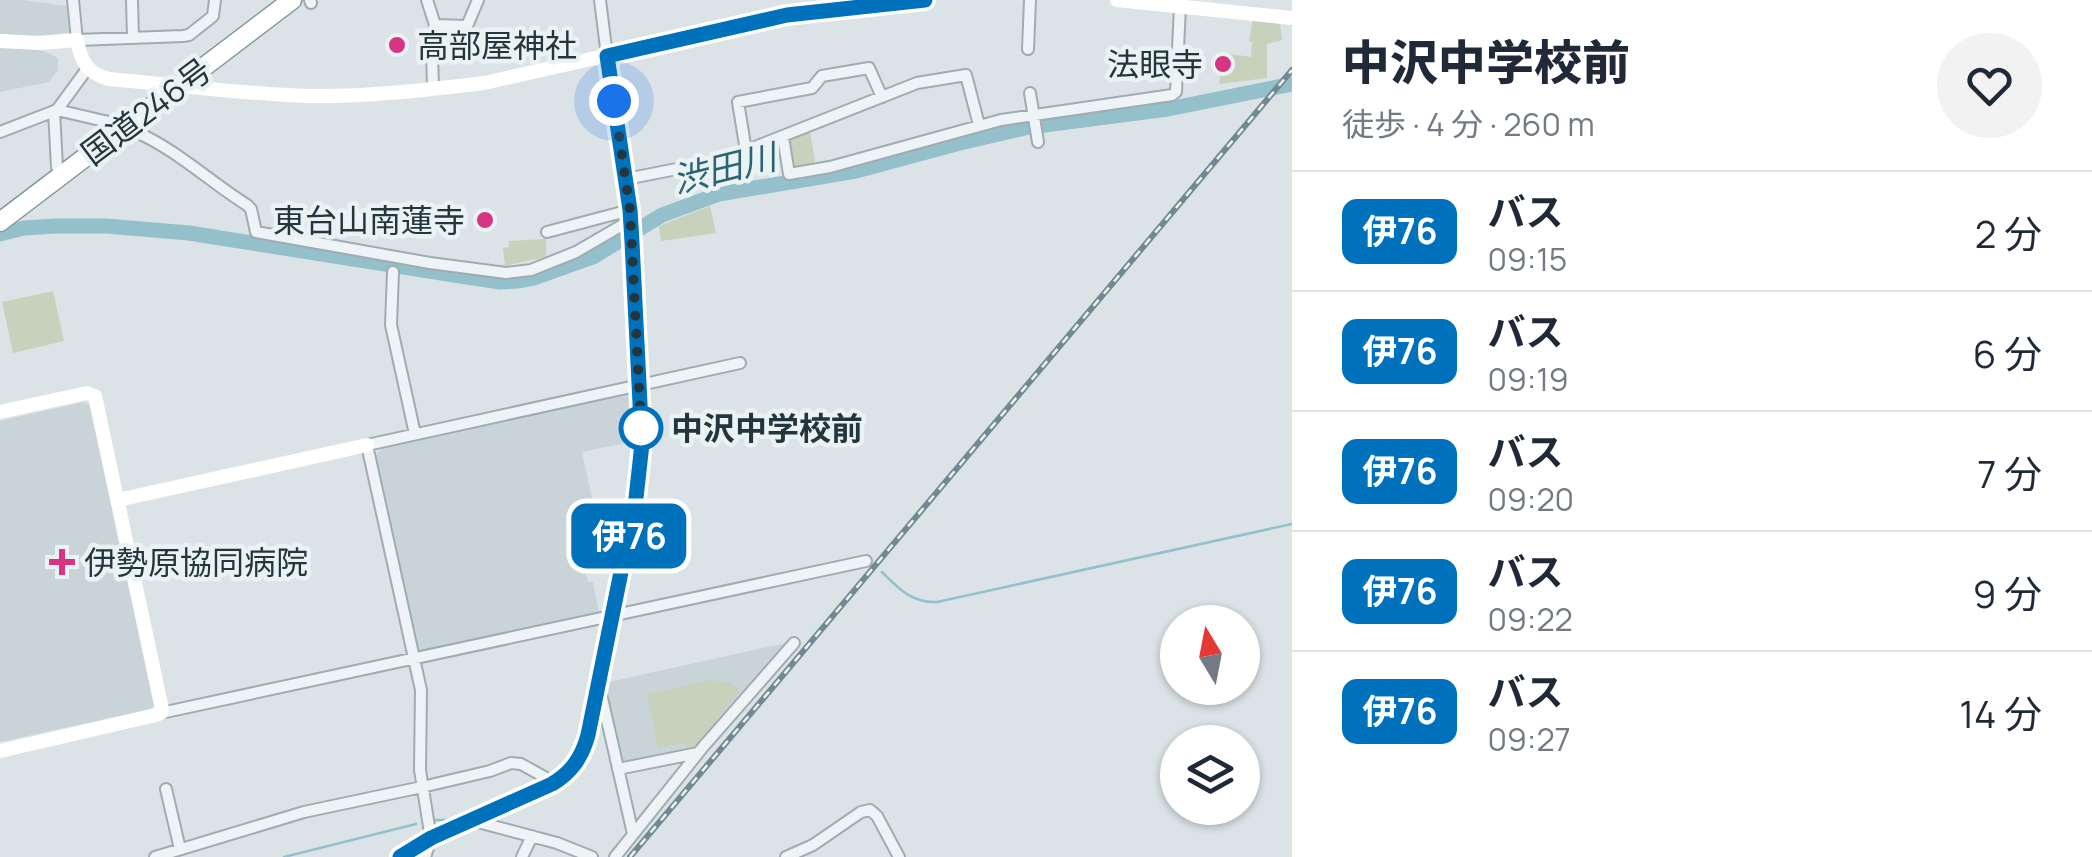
<!DOCTYPE html>
<html lang="ja">
<meta charset="utf-8">
<style>
:root{--surface:#fff;--page:#f2f2f3;--text:#1f2937;--muted:#747a83;--line:#e0e1e3}
body{margin:0;font-family:Manrope,"Noto Sans JP",sans-serif;background:var(--page);color:var(--text);height:100vh;display:flex;flex-direction:column;font-size:38px;white-space:nowrap}
*{box-sizing:border-box;margin:0}
p{font-size:32px;color:var(--muted)}
.icon{flex:none;width:55px;height:55px;fill:none;stroke:currentColor;stroke-width:2;stroke-linecap:round;stroke-linejoin:round}
.map{position:relative;flex:1;overflow:hidden}
.details{display:flex;flex-direction:column;background:var(--surface);width:800px}
.details>*{flex:none}
.badge{padding:0 20px;border-radius:15px;font-size:35px;line-height:65px}
.needle{width:65px;rotate:350deg}
.fabs{position:absolute;left:1160px;top:605px;display:grid;gap:20px}
.fabs a{display:grid;place-items:center;width:100px;height:100px;border-radius:50%;background:var(--surface);box-shadow:0 2px 8px #0004;font-size:50px}
.you{position:absolute;width:50px;height:50px;margin:-25px;border:8px solid #fff;border-radius:50%;background:#1a73e8;box-shadow:0 0 0 15px #1a73e833}
.map>.badge{position:absolute;translate:-50% -50%;box-shadow:0 0 0 5px #fff}
.round{display:grid;place-items:center;flex:none;width:105px;height:105px;border-radius:52px;background:var(--page)}
.head{display:flex;align-items:center;justify-content:space-between;height:170px;padding:0 50px}
h1{font-size:48px;font-weight:800;line-height:75px}
ul{padding:0;list-style:none}
li{display:flex;align-items:center;gap:30px;height:120px;padding:0 50px;border-top:2px solid var(--line)}
li div{flex:1}
li b{display:block;font-size:38px}
li em{font-style:normal}
li .badge{min-width:110px;font-weight:700;text-align:center}
main{display:flex;flex:1;min-height:0}
.map>svg:first-child{display:block}
.built{fill:#c9d4d9}
.green{fill:#c8d1bb}
.lines{fill:none;stroke-linecap:round;stroke-linejoin:round}
.stream{stroke:#93c0ca;stroke-width:2.5}
.river{stroke:#93c0ca;stroke-width:15}
.street-casing{stroke:#a0acb1;stroke-width:14}
.highway-casing{stroke:#81969e;stroke-width:21}
.street{stroke:#eef3f5;stroke-width:10}
.secondary{stroke:#fff;stroke-width:14}
.highway{stroke:#fff;stroke-width:18}
.rail-casing{stroke:#738991;stroke-width:6}
.rail{stroke:#eaf2f4;stroke-width:2.5;stroke-dasharray:8;stroke-linecap:butt}
.line-casing{stroke:#fff;stroke-width:22}
.line{stroke:#0072bc;stroke-width:15}
.walk{stroke:#24363d;stroke-width:10;stroke-dasharray:0 18}
.poi-dot{fill:#d73584;stroke:#eaf2f4;stroke-width:4}
.stop-dot{fill:#fff;stroke:#0072bc;stroke-width:5}
.labels{text-anchor:middle;dominant-baseline:central;stroke-width:9;stroke-linejoin:round;paint-order:stroke}
.poi-label{font-size:32px;fill:#24363d;stroke:#eaf2f4;text-anchor:start}
.street-label{font-size:32px;fill:#24363d;stroke:#eaf2f4}
.stop-label{font-size:32px;font-weight:bold;fill:#24363d;stroke:#eaf2f4;text-anchor:start}
.water-label{font-size:35px;font-style:italic;fill:#2c6474;stroke:#eaf2f4}
</style>
<main>
<div class="map">
<svg width="1292" height="857" viewBox="0 0 1292 857">
<rect width="100%" height="100%" fill="#dbe3e7"/>
<path class="built" d="M0 0H24L66 6 69 33 35 36 0 34Z
M0 44 44 51 58 58V70L49 82 0 92Z
M627 393 633 397 635 441 582 452 604 553 582 559 588 582H593L599 613 423 651 418 649 376 455 382 448Z
M84 402 91 406 155 704 150 709 0 742V421Z
M790 642 698 748 626 764 623 761 604 683Z"/>
<path class="green" d="M1253 18 1280 24 1282 40 1267 44V78L1219 84 1224 53 1251 57 1252 42 1249 41Z
M810 131 816 167 791 168 787 140Z
M710 206 716 233 661 241 659 226Z
M546 239V257L505 266 503 248 509 247V241Z
M53 291 64 341 13 353 2 302Z
M711 680 722 682 727 680 740 691 716 720 717 727 698 748 687 751 685 743 658 748 647 694Z"/>
<g class="lines">
<path class="stream" d="M882 572C899 589 912 603 937 602L1292 524
M435 820H448
M480 828 498 833
M284 857 416 824"/>
<path class="river" d="M0 234 24 228 56 226H106L189 233 454 275 500 282 517 281 534 278 593 257 662 215 719 194 856 171 960 143 1029 127 1168 109 1292 84"/>
<g class="street-casing">
<path id="street" d="M73 0 77 40 183 36 189 35 213 16 215 0
M132 0 133 38
M310 0 311 3
M427 0 435 25 432 49 433 89
M600 0 607 56
M435 25 467 26 478 0
M1028 49 1030 0
M1030 93 1038 142
M57 110 113 123
M54 111 57 167 61 175
M0 132 57 110 87 69
M136 132C177 150 209 181 247 205L251 209 256 232 430 263 506 273 531 270 576 252 631 220
M783 137 789 174 830 167 1001 120 1172 95 1176 92 1180 6
M746 151 738 102 812 88 822 76 869 68 882 97
M626 179 722 160 917 83 966 75 979 125
M547 232 630 210
M393 272 391 325 415 434
M596 695 602 698 633 834
M161 713 866 561
M618 769 698 753
M166 789 180 849
M474 821 557 843 592 857
M155 857 304 812 422 787 490 771 511 763 521 764 548 779 552 784
M425 857 431 839 420 770 421 690 367 445 740 363
M522 857 532 836
M615 857 703 747 794 643
M786 857 813 845 861 812 870 810 877 816 899 857"/>
</g>
<g class="highway-casing">
<path id="highway" d="M0 222 292 0"/>
</g>
<use href="#street" class="street"/>
<path class="secondary" d="M1117 0 1292 18
M0 41 40 43 77 40C81 62 87 73 109 79 175 85 242 94 308 96 367 97 426 90 484 83L787 15 925 0
M0 412 87 393 95 396 162 709 161 713 156 715 0 751
M118 500 367 445
M400 857 431 839 552 784C572 772 582 757 589 735L641 464 640 395 630 210 607 56"/>
<use href="#highway" class="highway"/>
<g class="rail-casing">
<path id="rail" d="M630 857 1292 70"/>
</g>
<use href="#rail" class="rail"/>
</g>
<g class="lines">
<g class="line-casing">
<path id="line" d="M400 857 431 838 552 784C572 772 582 757 588 735L636 498 642 444 632 242 630 210 607 56 787 15 925 0"/>
</g>
<use href="#line" class="line"/>
<path class="walk" d="M614 101 630 210 641 428"/>
</g>
<g class="poi-dot">
<circle cx="397" cy="45" r="10"/>
<circle cx="1223" cy="64" r="10"/>
<circle cx="485" cy="220" r="10"/>
<path d="M57 547h10v10h10v10h-10v10h-10v-10h-10v-10h10z"/>
</g>
<circle class="stop-dot" cx="641" cy="428" r="20"/>
<g class="labels">
<g class="poi-label">
<text x="417" y="45">高部屋神社</text>
<text x="1203" y="64" text-anchor="end">法眼寺</text>
<text x="465" y="220" text-anchor="end">東台山南蓮寺</text>
<text x="84" y="562">伊勢原協同病院</text>
</g>
<g class="street-label">
<text transform="translate(146 111) rotate(-37)">国道246号</text>
</g>
<g class="stop-label">
<text x="671" y="428">中沢中学校前</text>
</g>
<g class="water-label">
<text transform="translate(724 168) rotate(-14)">渋田川</text>
</g>
</g>
</svg>
<div class="fabs">
<a><svg class="needle" viewBox="-14 -14 28 28"><path d="M0-13l5 13h-10z" fill="#e53935"/><path d="M0 13l5-13h-10z" fill="#747a83"/></svg></a>
<a><svg class="icon" aria-label="layers" viewBox="0 0 24 24"><path d="M12 4l9 5-9 5-9-5zM3 14l9 5 9-5"/></svg></a>
</div>
<div class="you" style="left:614px;top:101px"></div>
<b class="badge" style="left:629px;top:536px;background:#0072bc;color:#fff">伊76</b>
</div>
<section class="details">
<div class="head"><div><h1>中沢中学校前</h1><p>徒歩 · 4 分 · 260 m</p></div><a class="round"><svg class="icon" aria-label="heart" viewBox="0 0 24 24"><path d="M12 20l-8-8c-3-5 5-10 8-4 3-6 11-1 8 4z"/></svg></a></div>
<ul>
<li><span class="badge" style="background:#0072bc;color:#fff">伊76</span><div><b>バス</b><p>09:15</p></div><em>2 分</em></li>
<li><span class="badge" style="background:#0072bc;color:#fff">伊76</span><div><b>バス</b><p>09:19</p></div><em>6 分</em></li>
<li><span class="badge" style="background:#0072bc;color:#fff">伊76</span><div><b>バス</b><p>09:20</p></div><em>7 分</em></li>
<li><span class="badge" style="background:#0072bc;color:#fff">伊76</span><div><b>バス</b><p>09:22</p></div><em>9 分</em></li>
<li><span class="badge" style="background:#0072bc;color:#fff">伊76</span><div><b>バス</b><p>09:27</p></div><em>14 分</em></li>
</ul>
</section>
</main>
